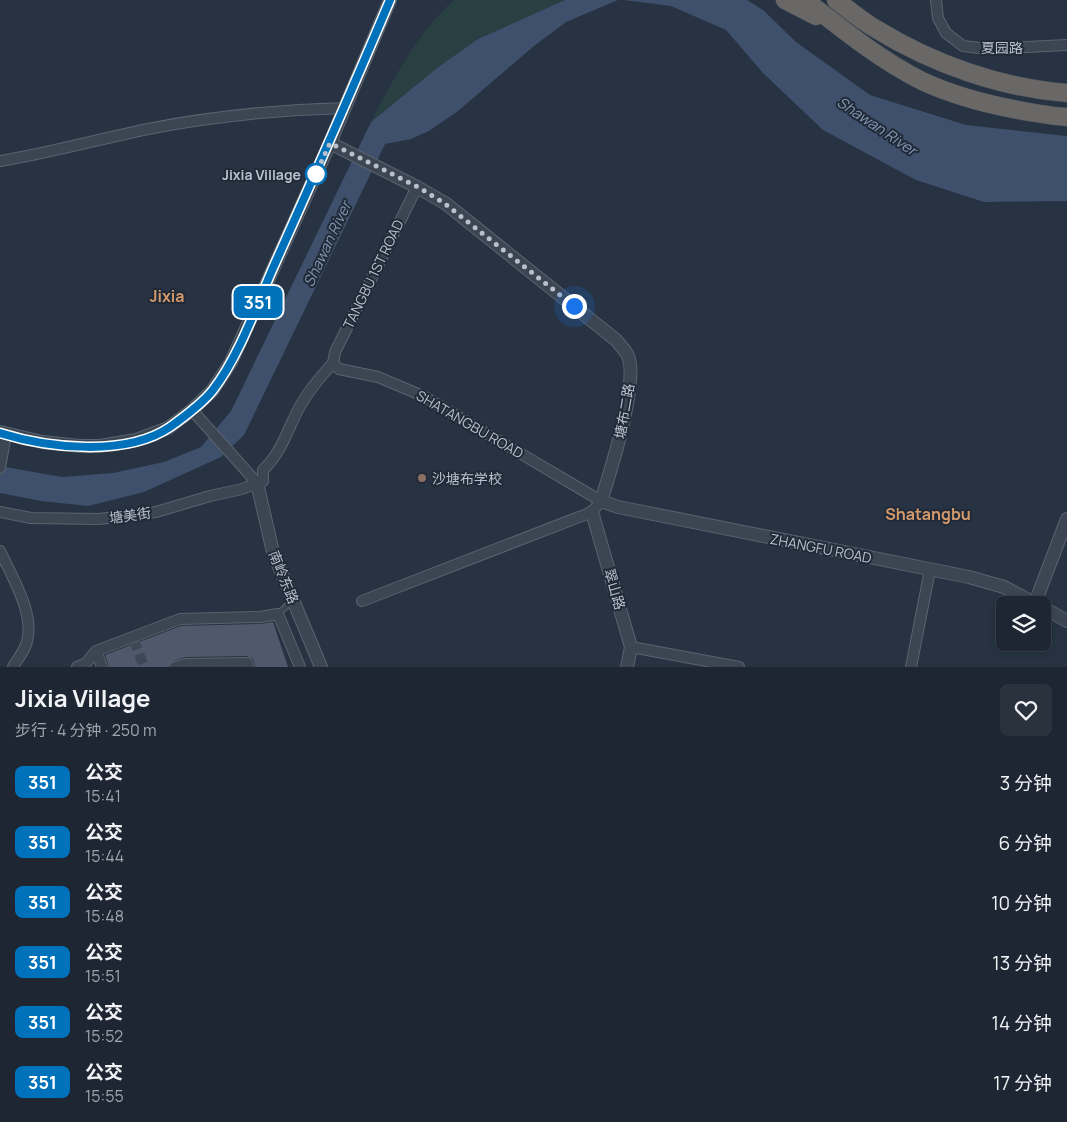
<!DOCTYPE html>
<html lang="zh">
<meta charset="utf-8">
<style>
:root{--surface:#1d2632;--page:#2a323e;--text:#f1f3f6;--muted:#a0a5ac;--line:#3b434d}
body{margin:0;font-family:Manrope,"Noto Sans SC",sans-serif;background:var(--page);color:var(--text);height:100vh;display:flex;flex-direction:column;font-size:19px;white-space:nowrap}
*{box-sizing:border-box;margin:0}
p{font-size:16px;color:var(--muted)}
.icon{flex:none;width:28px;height:28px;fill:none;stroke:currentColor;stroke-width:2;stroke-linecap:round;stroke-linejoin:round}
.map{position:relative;height:667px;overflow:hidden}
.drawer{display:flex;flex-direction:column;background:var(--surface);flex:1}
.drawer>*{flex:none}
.badge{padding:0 10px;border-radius:8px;font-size:18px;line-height:32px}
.tools{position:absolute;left:996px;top:596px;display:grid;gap:10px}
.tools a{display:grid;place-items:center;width:55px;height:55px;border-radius:8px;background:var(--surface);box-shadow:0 2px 8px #0003,0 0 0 1px var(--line);font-size:25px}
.you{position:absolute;width:25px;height:25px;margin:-12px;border:4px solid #fff;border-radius:50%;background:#1a73e8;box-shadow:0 0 0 8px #1a73e833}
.map>.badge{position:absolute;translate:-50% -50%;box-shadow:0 0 0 2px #fff}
.round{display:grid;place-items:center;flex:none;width:52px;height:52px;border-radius:8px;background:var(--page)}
.headline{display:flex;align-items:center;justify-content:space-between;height:85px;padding:0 15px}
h1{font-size:24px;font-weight:700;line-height:38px}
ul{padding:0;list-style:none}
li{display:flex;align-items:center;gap:15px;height:60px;padding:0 15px}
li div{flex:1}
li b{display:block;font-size:19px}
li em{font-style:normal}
li .badge{min-width:55px;font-weight:700;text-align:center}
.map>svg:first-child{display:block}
.green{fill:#294043}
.water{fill:#3e506b}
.building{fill:#4e5a6b}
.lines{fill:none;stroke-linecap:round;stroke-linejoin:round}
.minor-tunnel{stroke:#3d4857;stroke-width:10;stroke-dasharray:10 5;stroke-linecap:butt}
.service-casing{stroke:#5a636f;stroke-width:7}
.minor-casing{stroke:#5a636f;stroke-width:12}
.tertiary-casing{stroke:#5a636f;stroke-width:14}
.trunk-casing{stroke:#46505d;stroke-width:19}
.service{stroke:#3c4552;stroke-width:5}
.minor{stroke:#3c4552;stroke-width:10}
.tertiary{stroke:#3c4552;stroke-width:12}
.trunk{stroke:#696866;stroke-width:18}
.line-casing{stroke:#fff;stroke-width:11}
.line{stroke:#0072bc;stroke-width:8}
.walk{stroke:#b9c0cc;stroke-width:5;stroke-dasharray:0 9}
.stop-dot{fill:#fff;stroke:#0072bc;stroke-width:2.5}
.education-dot{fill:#8d6e63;stroke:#202a38;stroke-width:2}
.labels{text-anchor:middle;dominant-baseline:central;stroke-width:4;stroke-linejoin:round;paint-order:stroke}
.street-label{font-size:14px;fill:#b9c0cc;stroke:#202a38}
.stop-label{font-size:14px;font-weight:bold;fill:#b9c0cc;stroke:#202a38;text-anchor:end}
.poi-label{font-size:14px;fill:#b9c0cc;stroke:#202a38;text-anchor:start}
.water-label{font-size:15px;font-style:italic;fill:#8196b2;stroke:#202a38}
.quarter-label{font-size:16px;font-weight:bold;fill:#d59a6b;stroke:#202a38}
</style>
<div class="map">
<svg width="1067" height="667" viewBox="0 0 1067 667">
<rect width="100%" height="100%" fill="#273342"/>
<path class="green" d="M454 0H565L478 39 437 68 371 122C395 77 416 34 454 0Z"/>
<path class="water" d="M565 0H618L566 22 534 46 458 111 429 131 411 139 385 144 244 435 221 457 144 492 88 506 41 501 0 493V466L62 477 113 473 164 462 201 447 231 411 371 122 437 68 478 39Z
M624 0H747L763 10 796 42 870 95 966 125 1067 136V201L984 202 916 180 823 130 763 73 726 30 671 6Z"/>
<path class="building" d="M273 622 288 667H255L253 659 247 656 186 657 173 661 168 667H109L105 655 181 626 260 624Z"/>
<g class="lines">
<path class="minor-tunnel" d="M134 640 144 667"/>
<g class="service-casing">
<path id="service" d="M278 614 292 601"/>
</g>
<g class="minor-casing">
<path id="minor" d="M936 0 938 18 946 33 963 46 988 49 1067 45
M0 161C50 153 99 139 148 129 213 116 278 110 344 108
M333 363 339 369 378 377 423 396 601 501 592 512 362 601
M333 363 335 352 417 187
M192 410 257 483
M0 468 6 434
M0 512 31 518 99 519 133 515 156 512 210 496 242 489 263 481V470C282 452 288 428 300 406 309 390 321 376 333 363
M0 551C12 577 38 618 25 647 22 654 17 660 13 667
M631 647 739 667
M96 651 102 667
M77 667 86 663 96 651 180 619 260 617 278 614 300 667
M175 667 186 664 247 663 248 667
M911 667 930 570"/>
</g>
<g class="tertiary-casing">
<path id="tertiary" d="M330 143 417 187 445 203 616 340C620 345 626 351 628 356 639 381 610 473 601 501L618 507 969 577 1004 587 1038 605
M0 432 42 442 80 446H100L136 440 168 428 192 410 212 391 231 362 330 143 390 0
M257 483 273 552 321 667
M592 512 631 647 627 667
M1035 603 1067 519
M1042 607 1067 621"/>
</g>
<g class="trunk-casing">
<path id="trunk" d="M785 0 816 16
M805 0C842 29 880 60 922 81 952 95 986 104 1018 110 1034 113 1050 116 1067 117
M836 0C849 10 862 21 876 29 933 64 1001 88 1067 93"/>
</g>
<use href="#service" class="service"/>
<use href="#minor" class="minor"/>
<use href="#tertiary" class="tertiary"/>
<use href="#trunk" class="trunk"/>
</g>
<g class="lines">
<g class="line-casing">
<path id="line" d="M0 433C48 448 126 457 170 427 184 417 202 404 213 390 239 356 256 307 273 268 313 179 352 90 390 0"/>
</g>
<use href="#line" class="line"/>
<path class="walk" d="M316 174 313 180 330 143 418 187 444 203 574 306"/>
</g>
<circle class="stop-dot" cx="316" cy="174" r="10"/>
<circle class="education-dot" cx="422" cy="478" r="5"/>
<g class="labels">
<g class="street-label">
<text x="1002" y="47">夏园路</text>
<text transform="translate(373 274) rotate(-64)">TANGBU 1ST ROAD</text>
<text transform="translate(624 411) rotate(-80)">塘布二路</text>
<text transform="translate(470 424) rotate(30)">SHATANGBU ROAD</text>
<text transform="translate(130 515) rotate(-8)">塘美街</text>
<text transform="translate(821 548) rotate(11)">ZHANGFU ROAD</text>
<text transform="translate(284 577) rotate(68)">南岭东路</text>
<text transform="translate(615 589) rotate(74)">翠山路</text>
</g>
<g class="stop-label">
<text x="301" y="174">Jixia Village</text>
</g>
<g class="poi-label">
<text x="432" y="478">沙塘布学校</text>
</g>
<g class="water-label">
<text transform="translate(877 126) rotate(34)">Shawan River</text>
<text transform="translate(327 244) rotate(-65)">Shawan River</text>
</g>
<g class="quarter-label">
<text x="167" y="296">Jixia</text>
<text x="928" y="514">Shatangbu</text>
</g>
</g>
</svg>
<div class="tools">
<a><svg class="icon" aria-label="layers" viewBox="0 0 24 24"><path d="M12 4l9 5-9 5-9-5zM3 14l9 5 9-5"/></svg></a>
</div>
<div class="you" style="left:574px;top:306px"></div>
<b class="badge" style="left:258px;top:302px;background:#0072bc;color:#fff">351</b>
</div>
<section class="drawer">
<div class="headline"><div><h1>Jixia Village</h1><p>步行 · 4 分钟 · 250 m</p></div><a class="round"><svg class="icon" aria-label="heart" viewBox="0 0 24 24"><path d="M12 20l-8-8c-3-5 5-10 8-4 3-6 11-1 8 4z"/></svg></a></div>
<ul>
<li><span class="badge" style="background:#0072bc;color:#fff">351</span><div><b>公交</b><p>15:41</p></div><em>3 分钟</em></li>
<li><span class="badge" style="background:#0072bc;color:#fff">351</span><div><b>公交</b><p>15:44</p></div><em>6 分钟</em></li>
<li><span class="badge" style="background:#0072bc;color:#fff">351</span><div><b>公交</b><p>15:48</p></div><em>10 分钟</em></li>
<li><span class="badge" style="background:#0072bc;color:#fff">351</span><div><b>公交</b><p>15:51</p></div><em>13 分钟</em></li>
<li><span class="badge" style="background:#0072bc;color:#fff">351</span><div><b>公交</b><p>15:52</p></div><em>14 分钟</em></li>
<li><span class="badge" style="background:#0072bc;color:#fff">351</span><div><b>公交</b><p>15:55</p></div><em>17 分钟</em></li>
</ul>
</section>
